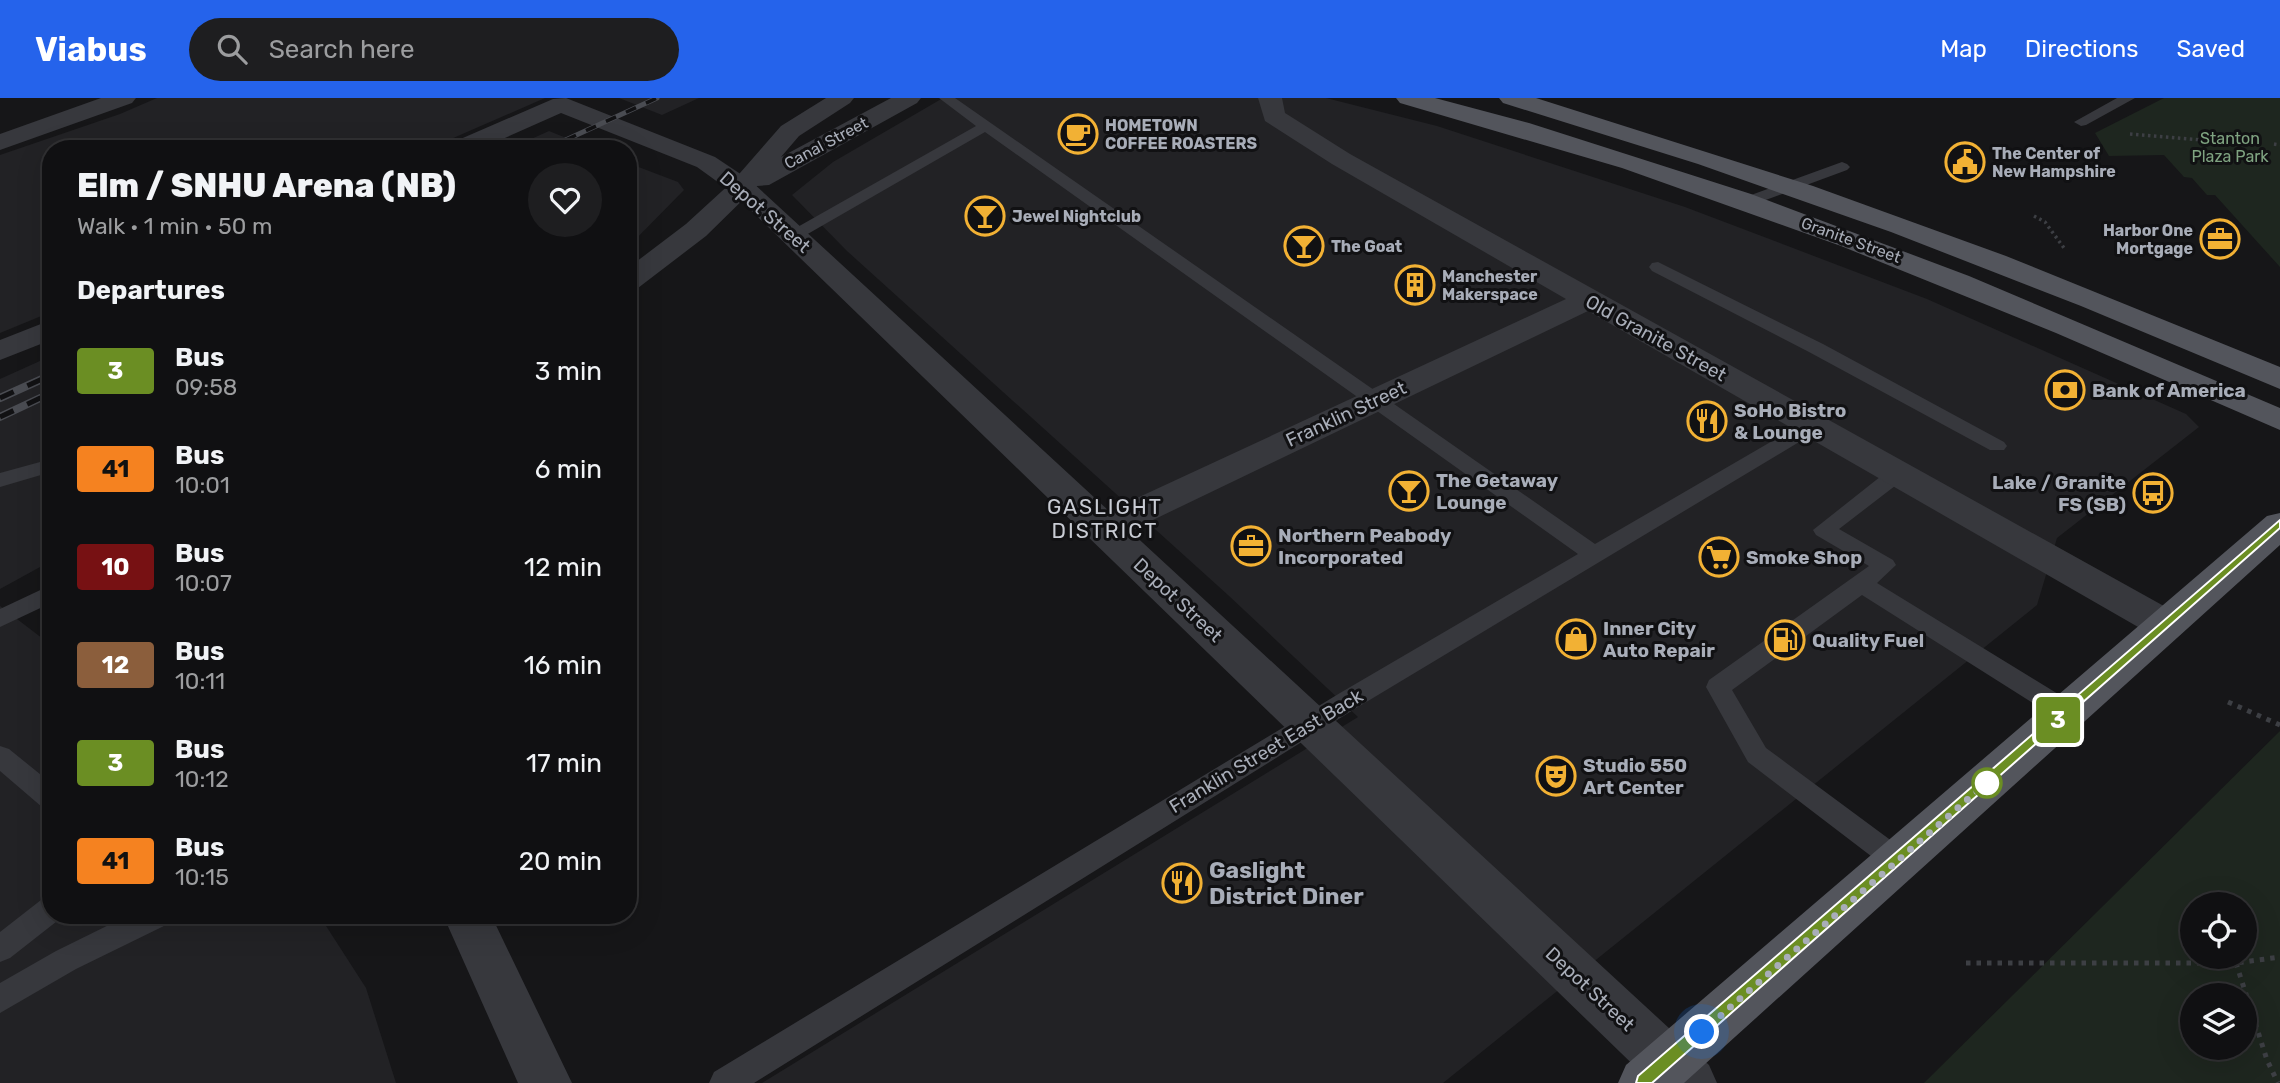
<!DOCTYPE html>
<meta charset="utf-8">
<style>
:root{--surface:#101012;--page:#1e1e20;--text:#f1f3f6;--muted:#9c9d9f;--line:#303032;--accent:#2563eb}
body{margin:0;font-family:Rubik,sans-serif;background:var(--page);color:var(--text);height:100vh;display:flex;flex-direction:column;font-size:26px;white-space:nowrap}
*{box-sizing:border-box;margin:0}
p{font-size:23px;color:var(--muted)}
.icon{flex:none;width:38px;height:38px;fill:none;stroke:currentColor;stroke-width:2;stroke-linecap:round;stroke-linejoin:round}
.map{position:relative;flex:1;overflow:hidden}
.drawer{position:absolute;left:42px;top:42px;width:595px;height:784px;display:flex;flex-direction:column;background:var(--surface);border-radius:28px;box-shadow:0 7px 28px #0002,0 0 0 2px var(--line)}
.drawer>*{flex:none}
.badge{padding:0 14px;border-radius:5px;font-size:24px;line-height:46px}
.tools{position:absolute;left:2180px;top:794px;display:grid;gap:14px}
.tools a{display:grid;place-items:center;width:77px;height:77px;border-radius:50%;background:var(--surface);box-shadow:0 7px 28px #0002,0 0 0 2px var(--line);font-size:35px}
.you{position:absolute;width:35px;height:35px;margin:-18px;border:5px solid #fff;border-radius:50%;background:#1a73e8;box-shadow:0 0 0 10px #1a73e833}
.map>.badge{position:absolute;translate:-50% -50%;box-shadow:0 0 0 4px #fff}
h2{padding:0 35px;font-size:26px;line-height:63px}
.round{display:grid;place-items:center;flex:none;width:74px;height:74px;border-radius:37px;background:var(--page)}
.overview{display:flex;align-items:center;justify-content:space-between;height:119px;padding:0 35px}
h1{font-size:33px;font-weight:800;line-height:52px}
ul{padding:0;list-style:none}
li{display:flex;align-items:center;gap:21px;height:98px;padding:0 35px}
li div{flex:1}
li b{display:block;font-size:26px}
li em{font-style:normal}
li .badge{min-width:77px;font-weight:700;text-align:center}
header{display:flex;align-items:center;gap:42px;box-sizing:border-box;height:98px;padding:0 35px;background:var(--accent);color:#fff}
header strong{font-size:33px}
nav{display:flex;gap:38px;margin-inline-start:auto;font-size:24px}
.search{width:490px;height:63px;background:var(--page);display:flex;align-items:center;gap:18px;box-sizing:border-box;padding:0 24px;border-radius:38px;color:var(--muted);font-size:26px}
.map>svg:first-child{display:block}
.built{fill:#222225}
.green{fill:#1e261f;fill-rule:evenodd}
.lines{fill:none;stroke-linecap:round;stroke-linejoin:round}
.path-far1{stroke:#3d3f44;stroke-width:3.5;stroke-dasharray:2.5 3.5;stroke-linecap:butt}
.path{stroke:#3d3f44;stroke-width:5;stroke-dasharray:4.5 6;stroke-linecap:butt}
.service{fill:#37383d;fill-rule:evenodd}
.minor{fill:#37383d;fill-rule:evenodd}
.tertiary{fill:#37383d;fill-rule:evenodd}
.primary{fill:#53555c;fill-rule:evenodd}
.rail-far1-casing{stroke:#4a4c52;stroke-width:5}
.rail-casing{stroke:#4a4c52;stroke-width:8}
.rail-far1{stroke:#111113;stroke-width:3.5;stroke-dasharray:11;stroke-linecap:butt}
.rail{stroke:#111113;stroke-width:5;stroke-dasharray:15;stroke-linecap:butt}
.line{fill:#6b8e23;stroke:#fff;stroke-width:2}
.walk{stroke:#a8adb8;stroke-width:7;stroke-dasharray:0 12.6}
.stop-dot{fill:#fff;stroke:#6b8e23;stroke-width:3.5}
.labels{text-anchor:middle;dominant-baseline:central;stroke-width:6;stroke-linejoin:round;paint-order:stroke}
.far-poi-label{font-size:16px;font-weight:bold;fill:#a8adb8;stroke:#111113;text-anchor:start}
.far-park-label{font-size:16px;fill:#7fa381;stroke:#111113}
.far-street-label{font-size:16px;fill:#a8adb8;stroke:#111113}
.street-label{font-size:19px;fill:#a8adb8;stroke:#111113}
.poi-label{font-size:19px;font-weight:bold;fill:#a8adb8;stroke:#111113;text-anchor:start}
.neighbourhood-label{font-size:21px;letter-spacing:2px;fill:#c9ccd4;stroke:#111113}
.near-poi-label{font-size:23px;font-weight:bold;fill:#a8adb8;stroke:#111113;text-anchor:start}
</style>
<header>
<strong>Viabus</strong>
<div class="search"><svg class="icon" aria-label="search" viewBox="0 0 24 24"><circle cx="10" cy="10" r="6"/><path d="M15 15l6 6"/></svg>Search here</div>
<nav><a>Map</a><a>Directions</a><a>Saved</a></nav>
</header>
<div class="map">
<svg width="2280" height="985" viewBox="0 0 2280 985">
<rect width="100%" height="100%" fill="#161618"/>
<path class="built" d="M157 0H545L428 51H51V214L0 235V57L120 16Z
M619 0H699L662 17Z
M943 0H1326L1437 28 1685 109 1927 201 2186 316 2199 329 2057 440 2037 507 1443 985H762L1358 619 1228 497 847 153 792 97 833 64Z
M549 33 591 50 593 51H509Z
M628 65 678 84 684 92 628 149Z
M51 258V463L0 491V281Z
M0 508 51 547V817H319L366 890 396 985H0Z"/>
<path class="green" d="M2164 0H2280V169L2215 97H2207L2192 80 2184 79 2164 57 2109 58 2095 35Z
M2280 633V985H1924ZM2193 807H2245V859H2193ZM2193 898H2245V950H2193Z"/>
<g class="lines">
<path class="path-far1" d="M2130 36 2227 44
M2274 46 2280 47
M2034 118 2045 124 2064 150"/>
<path class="path" d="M2228 604 2280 627
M1966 865H2236L2280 859
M2236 865 2267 962 2278 985"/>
<path class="service" d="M939 0H955L1595 446 1805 324H1819L1822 328 1819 332 1358 609 754 985H709L714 974 1340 595 1578 456 985 34 799 141H787L785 138 787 135 976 28Z
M2117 0H2135L2086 27 2081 28 2074 24Z
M1842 64 1847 66 1850 69 1847 72 1752 107H1740L1738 104 1740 101Z
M1658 164 1823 246 2004 344 2007 348 2004 352H1990L1809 254 1652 173 1649 169 1652 165Z
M51 361V374L0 389V375Z
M1897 369 1904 371 1907 376 1904 381 1839 431 1893 462 1896 467 1877 485 2076 607 2079 614 2076 621 2067 624 2058 621 1862 497 1732 592 1766 650 1908 755 1912 763 1908 771 1898 775 1888 771 1748 664 1706 589 1709 582 1869 468 1816 437 1813 432 1890 371Z
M51 487V505L0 529V511Z
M0 648 9 651 51 685V712L42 709 0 673Z
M51 799V817H62L61 820 10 860 0 864V834L41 802Z
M129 817H172L168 826 76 871 0 915V885L56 853Z"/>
<path class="minor" d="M101 0H136L132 5 0 52V36Z
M566 0 715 59 751 83 1109 413 1566 201 1332 66 1265 23 1258 0H1282L1285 15 1350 56 2180 517 2186 527 2180 537 2166 541 2152 537 1588 213 1130 433 1709 967 1717 985H1652L733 95 697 69 561 15 480 51H446L449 46 553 1Z
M51 222V242L0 262V242Z"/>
<path class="tertiary" d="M826 0H854L850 5 799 38 781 59 891 0H921L917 5 769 87 757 88 706 138 638 190 628 193V170L686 126 733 83 781 28Z
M443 817H491L572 985H518Z"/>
<path class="primary" d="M1396 0H1435L1529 25 1751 96 1969 178 2280 310V332L2056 235 1841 148 1622 70 1400 5Z
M1499 0H1536L1813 88 2006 158 2280 269V291L2081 208 1891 134 1698 66 1503 5Z
M2280 415V447L1684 985H1618L1626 967 2267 418Z"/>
<g class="rail-far1-casing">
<path id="rail-far1" d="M546 51 657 0"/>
</g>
<g class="rail-casing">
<path id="rail" d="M0 300 51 277
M0 319 51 295"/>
</g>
<use href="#rail-far1" class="rail-far1"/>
<use href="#rail" class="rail"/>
</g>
<path class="line" d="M2280 422V430L1652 985H1636L1638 978Z"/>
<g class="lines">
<path class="walk" d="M1702 934 1992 680 1987 685"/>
</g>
<defs>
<g id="cafe-ring" transform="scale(2.0125)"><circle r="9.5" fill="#111113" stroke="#f2b134" stroke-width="1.5"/><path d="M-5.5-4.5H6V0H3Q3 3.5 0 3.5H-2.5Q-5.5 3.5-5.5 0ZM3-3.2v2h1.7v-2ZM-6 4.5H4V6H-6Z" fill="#f2b134"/></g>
<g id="civic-ring" transform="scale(2.0125)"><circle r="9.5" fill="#111113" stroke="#f2b134" stroke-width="1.5"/><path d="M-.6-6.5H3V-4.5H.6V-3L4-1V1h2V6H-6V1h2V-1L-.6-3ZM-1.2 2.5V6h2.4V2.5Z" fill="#f2b134"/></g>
<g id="bar-ring" transform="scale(2.0125)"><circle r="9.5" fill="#111113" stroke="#f2b134" stroke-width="1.5"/><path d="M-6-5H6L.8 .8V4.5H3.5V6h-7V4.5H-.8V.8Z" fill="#f2b134"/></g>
<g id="office-ring" transform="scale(2.0125)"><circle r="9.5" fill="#111113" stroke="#f2b134" stroke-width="1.5"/><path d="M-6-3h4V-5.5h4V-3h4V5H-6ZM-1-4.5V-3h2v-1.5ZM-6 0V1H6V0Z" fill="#f2b134"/></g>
<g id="building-ring" transform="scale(2.0125)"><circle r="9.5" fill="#111113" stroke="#f2b134" stroke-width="1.5"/><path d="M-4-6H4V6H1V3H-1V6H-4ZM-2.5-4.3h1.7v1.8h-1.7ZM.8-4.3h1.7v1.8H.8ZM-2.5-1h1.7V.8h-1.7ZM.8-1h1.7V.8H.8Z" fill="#f2b134"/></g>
<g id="bank-ring" transform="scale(2.0125)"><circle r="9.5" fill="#111113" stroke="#f2b134" stroke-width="1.5"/><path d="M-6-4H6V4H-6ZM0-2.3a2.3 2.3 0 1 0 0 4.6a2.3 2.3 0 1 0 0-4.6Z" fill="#f2b134"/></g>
<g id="restaurant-ring" transform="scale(2.0125)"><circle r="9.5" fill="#111113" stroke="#f2b134" stroke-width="1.5"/><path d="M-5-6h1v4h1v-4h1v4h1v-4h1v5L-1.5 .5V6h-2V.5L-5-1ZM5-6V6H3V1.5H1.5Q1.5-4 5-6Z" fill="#f2b134"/></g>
<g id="bus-ring" transform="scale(2.0125)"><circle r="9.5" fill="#111113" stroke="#f2b134" stroke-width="1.5"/><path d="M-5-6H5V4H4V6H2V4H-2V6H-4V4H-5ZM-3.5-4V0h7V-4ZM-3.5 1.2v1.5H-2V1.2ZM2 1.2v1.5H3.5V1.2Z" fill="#f2b134"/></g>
<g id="supermarket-ring" transform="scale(2.0125)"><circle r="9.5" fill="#111113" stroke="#f2b134" stroke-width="1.5"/><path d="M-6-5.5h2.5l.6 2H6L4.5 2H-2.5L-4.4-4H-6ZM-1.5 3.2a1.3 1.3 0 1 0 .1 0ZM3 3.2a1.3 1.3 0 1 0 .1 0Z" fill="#f2b134"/></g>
<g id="shop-ring" transform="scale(2.0125)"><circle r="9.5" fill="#111113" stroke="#f2b134" stroke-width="1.5"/><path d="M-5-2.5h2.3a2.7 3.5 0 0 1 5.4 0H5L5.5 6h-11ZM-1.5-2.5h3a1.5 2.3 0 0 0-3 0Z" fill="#f2b134"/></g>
<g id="fuel-ring" transform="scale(2.0125)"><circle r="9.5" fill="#111113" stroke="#f2b134" stroke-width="1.5"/><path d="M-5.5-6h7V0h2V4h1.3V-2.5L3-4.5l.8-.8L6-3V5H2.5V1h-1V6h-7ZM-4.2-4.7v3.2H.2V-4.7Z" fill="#f2b134"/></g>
<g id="theatre-ring" transform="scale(2.0125)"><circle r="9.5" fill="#111113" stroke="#f2b134" stroke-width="1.5"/><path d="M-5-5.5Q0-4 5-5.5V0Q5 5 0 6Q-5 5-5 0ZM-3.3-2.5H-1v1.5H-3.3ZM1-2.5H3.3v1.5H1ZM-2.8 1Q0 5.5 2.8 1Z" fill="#f2b134"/></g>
</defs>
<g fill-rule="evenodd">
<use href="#cafe-ring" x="1078" y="36"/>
<use href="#civic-ring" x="1965" y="64"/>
<use href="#bar-ring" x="985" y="118"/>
<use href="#office-ring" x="2220" y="141"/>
<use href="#bar-ring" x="1304" y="148"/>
<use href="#building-ring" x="1415" y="187"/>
<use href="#bank-ring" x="2065" y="292"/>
<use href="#restaurant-ring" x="1707" y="323"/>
<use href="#bar-ring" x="1409" y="393"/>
<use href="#bus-ring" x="2153" y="395"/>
<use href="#office-ring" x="1251" y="448"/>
<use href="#supermarket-ring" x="1719" y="459"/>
<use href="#shop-ring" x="1576" y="541"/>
<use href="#fuel-ring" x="1785" y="542"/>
<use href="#theatre-ring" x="1556" y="678"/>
<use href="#restaurant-ring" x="1182" y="785"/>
</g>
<circle class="stop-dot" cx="1987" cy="685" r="14"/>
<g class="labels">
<g class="far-poi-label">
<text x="1105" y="27">HOMETOWN<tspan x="1105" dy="18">COFFEE ROASTERS</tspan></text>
<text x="1992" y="55">The Center of<tspan x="1992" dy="18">New Hampshire</tspan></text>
<text x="1012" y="118">Jewel Nightclub</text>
<text x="2193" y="132" text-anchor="end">Harbor One<tspan x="2193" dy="18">Mortgage</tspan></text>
<text x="1331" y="148">The Goat</text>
<text x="1442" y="178">Manchester<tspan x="1442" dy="18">Makerspace</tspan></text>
</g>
<g class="far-park-label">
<text x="2230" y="40">Stanton<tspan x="2230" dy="18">Plaza Park</tspan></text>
</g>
<g class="far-street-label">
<text transform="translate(826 45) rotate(-28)">Canal Street</text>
<text transform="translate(1851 142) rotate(20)">Granite Street</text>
</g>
<g class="street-label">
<text transform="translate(765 114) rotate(41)">Depot Street</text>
<text transform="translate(1656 240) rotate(29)">Old Granite Street</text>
<text transform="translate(1346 316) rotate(-25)">Franklin Street</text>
<text transform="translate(1178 502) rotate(43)">Depot Street</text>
<text transform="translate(1266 653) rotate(-31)">Franklin Street East Back</text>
<text transform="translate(1590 891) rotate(43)">Depot Street</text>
</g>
<g class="poi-label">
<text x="2092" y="292">Bank of America</text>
<text x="1734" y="312">SoHo Bistro<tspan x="1734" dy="22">&amp; Lounge</tspan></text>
<text x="1436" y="382">The Getaway<tspan x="1436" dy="22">Lounge</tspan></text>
<text x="2126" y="384" text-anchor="end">Lake / Granite<tspan x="2126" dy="22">FS (SB)</tspan></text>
<text x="1278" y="437">Northern Peabody<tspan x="1278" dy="22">Incorporated</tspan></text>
<text x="1746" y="459">Smoke Shop</text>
<text x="1603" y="530">Inner City<tspan x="1603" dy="22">Auto Repair</tspan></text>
<text x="1812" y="542">Quality Fuel</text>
<text x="1583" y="667">Studio 550<tspan x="1583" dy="22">Art Center</tspan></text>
</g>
<g class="neighbourhood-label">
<text x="1105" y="408">GASLIGHT<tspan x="1105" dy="24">DISTRICT</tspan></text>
</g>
<g class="near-poi-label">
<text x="1209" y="772">Gaslight<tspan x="1209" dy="26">District Diner</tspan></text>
</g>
</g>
</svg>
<div class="tools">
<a><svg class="icon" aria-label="locate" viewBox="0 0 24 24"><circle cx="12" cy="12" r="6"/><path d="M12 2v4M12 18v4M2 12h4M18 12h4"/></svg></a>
<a><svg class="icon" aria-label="layers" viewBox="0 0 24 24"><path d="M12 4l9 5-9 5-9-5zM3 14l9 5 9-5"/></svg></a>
</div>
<div class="you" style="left:1702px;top:934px"></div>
<b class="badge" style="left:2058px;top:622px;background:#6b8e23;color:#fff">3</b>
<section class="drawer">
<div class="overview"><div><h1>Elm / SNHU Arena (NB)</h1><p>Walk · 1 min · 50 m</p></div><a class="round"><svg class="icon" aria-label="heart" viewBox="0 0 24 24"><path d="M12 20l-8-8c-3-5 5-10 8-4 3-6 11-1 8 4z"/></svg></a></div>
<h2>Departures</h2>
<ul>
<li><span class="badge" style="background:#6b8e23;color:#fff">3</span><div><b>Bus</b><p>09:58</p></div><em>3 min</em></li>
<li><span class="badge" style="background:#f58220;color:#111">41</span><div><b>Bus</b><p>10:01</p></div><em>6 min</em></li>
<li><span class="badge" style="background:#771113;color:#fff">10</span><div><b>Bus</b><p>10:07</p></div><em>12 min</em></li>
<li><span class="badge" style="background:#8b5e3c;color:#fff">12</span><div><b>Bus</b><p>10:11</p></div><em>16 min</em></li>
<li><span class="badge" style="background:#6b8e23;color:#fff">3</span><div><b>Bus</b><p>10:12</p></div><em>17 min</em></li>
<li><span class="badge" style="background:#f58220;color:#111">41</span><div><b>Bus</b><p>10:15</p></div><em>20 min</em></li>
</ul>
</section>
</div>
